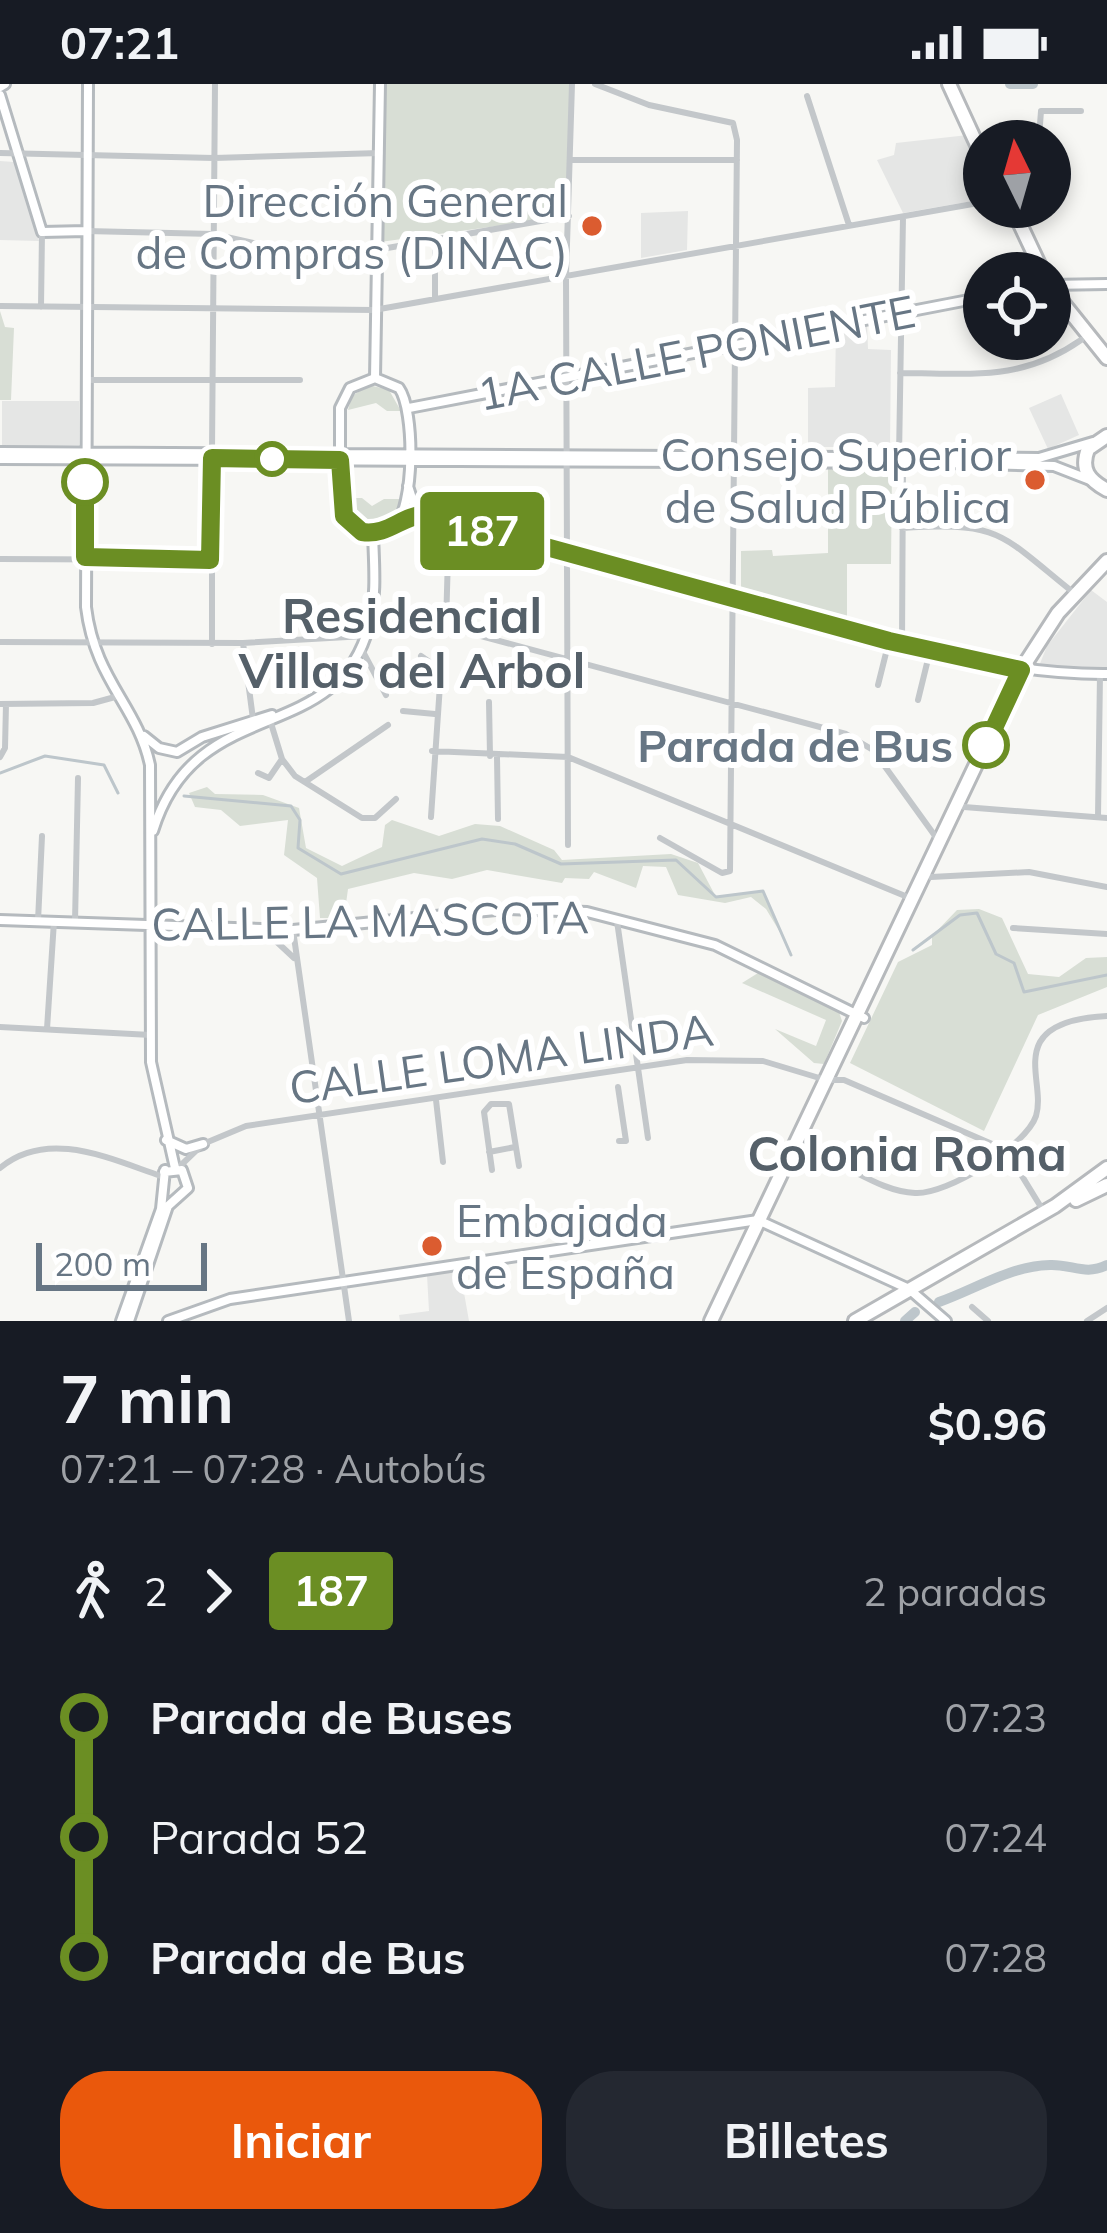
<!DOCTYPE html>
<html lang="es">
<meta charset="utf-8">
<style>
:root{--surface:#171b24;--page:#242831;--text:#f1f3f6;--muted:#9ea1a6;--accent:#ea580c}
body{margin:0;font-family:Mulish,sans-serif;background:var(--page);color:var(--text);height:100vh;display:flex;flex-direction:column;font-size:45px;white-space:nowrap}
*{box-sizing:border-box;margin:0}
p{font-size:39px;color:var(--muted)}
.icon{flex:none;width:66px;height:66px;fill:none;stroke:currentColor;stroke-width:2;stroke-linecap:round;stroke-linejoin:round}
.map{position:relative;height:1237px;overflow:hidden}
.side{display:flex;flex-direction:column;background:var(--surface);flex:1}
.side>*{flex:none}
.badge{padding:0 24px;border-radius:9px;font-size:42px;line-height:78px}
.needle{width:78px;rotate:355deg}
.tools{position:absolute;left:963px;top:36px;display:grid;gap:24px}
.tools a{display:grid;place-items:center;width:108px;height:108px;border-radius:50%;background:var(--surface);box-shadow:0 6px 18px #0003;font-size:60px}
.scale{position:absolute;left:36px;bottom:30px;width:171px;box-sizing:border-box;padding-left:12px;border:6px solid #677684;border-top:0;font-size:33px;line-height:42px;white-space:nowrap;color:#677684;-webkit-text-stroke:9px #fff;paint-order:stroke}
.map>.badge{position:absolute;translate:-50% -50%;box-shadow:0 0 0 6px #fff}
.legs{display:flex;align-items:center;gap:18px;height:132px;padding:0 60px;font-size:39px}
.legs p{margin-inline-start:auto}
.head{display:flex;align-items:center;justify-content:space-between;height:204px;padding:0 60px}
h1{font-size:66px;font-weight:700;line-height:90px}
.button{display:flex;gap:24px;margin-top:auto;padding:24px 60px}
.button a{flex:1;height:138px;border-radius:48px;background:var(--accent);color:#fff;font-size:48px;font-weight:700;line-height:138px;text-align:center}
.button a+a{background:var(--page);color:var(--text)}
ul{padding:0 60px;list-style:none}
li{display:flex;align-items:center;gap:42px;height:120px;font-size:45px}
li i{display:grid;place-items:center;width:18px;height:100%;margin:0 15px;background:currentColor}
li i::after{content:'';width:30px;height:30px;margin:-15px;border:9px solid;border-radius:50%;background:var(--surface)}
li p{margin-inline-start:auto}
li:first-child i{background:linear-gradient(#0000 50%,currentColor 0)}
li:last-child i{background:linear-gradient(currentColor 50%,#0000 0)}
.status{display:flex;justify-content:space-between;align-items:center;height:84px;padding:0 60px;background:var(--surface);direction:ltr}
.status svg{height:33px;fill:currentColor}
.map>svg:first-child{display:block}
.built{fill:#e5e6e5}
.green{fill:#d8ded5}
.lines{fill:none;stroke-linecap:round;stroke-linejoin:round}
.stream{stroke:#bdc6cb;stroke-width:3}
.river{stroke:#bdc6cb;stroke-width:10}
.secondary-casing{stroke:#b5babe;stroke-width:14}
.highway-casing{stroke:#b6b9bc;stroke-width:18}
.street{stroke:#c3c7ca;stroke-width:6}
.secondary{stroke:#fff;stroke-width:8}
.highway{stroke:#fff;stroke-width:12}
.line-1-casing{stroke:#fff;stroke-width:27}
.line-1{stroke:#6b8e23;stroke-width:18}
.poi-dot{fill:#db5c30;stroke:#fff;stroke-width:4.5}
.stop-1-dot{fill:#fff;stroke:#6b8e23;stroke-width:6}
.labels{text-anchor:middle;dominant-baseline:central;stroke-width:12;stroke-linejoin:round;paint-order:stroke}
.poi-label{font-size:45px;fill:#677684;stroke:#fff;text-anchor:end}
.street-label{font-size:45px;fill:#677684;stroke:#fff}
.stop-label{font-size:45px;font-weight:bold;fill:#677684;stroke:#fff;text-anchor:end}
.neighbourhood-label{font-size:48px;font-weight:bold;fill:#556069;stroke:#fff}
</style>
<div class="status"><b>07:21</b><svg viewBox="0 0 49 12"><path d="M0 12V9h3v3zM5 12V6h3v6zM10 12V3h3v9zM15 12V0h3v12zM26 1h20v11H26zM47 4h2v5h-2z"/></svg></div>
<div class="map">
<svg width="1107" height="1237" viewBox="0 0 1107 1237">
<rect width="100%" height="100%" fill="#f7f7f4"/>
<path class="built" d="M968 51 984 86V115L903 129 877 76 894 71 896 59Z
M0 77 14 78 39 157 0 156Z
M688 127 687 166 641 174V129Z
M867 238 868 265 891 266 890 363H808V304L835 303 836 245Z
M1061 310 1079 351 1048 365 1029 324Z
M2 317H79V361L2 363Z
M1091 506 1107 518V584L1039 582 1047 562Z
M460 1186 469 1237H400L399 1231 429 1227 427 1191Z"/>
<path class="green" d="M381 0H571L570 132 380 158Z
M0 227 5 243 14 244 11 316H0V363Z
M369 301 389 306 401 327H387L376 319 348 326 352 312Z
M828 384 892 387 891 480H847V538L741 510V467L772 466 773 472 828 469Z
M347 414H362L372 422 384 415H401L397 429 375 441 354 431Z
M207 703 215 710 263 711 299 724 306 764 342 782 382 763 385 741 392 736 439 752 475 740 500 742 554 766 562 776 671 770 698 779 716 813 763 807 786 858 766 825 751 813 725 819 678 811 666 783 643 782 636 804 594 788 589 795 565 794 562 799 487 786 452 795 414 789 348 805 344 834H320L317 794 284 771 288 736 240 742 221 726 195 723 189 709Z
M979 825 1002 834 1028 890 1059 893 1086 874 1107 873V903L1038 931 984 1047 850 979 898 878 932 861V852L957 826Z
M758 889 839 928 842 937 824 980 814 979 775 945 816 962 826 936 742 899Z"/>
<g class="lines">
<path class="stream" d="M0 689 45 672 104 681 118 709
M184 712 291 722 300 736 298 764 341 790 482 755 515 760 561 780 676 776 716 813 763 807 791 871
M913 866 960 831 977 829 996 870 1014 879 1024 908 1107 891
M1057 1128 1073 1118"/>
<path class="river" d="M1010 0H1033
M939 1218C976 1205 1010 1182 1050 1181 1072 1180 1085 1192 1107 1181
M905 1237 915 1228"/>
<g class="secondary-casing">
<path id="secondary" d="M88 0 86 523C95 597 137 621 150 681L151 978 175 1084
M0 3 5 0
M0 11 42 148 86 147
M1050 201 1107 200
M375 294 380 0
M409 324 984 213
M0 368 1039 374 1093 358
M340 369V324L350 304 375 294 399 304C415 326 415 424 394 443L373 450 347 437 340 376
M0 375 946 379 1054 382 1090 396
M408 402 414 421 426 430C540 468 658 494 774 524 884 553 992 591 1107 590
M144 652 159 664 177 668 202 653 272 631
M153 747C196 607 336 665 369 542 377 512 374 480 373 450
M0 836 293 846 506 825 587 828 715 861 864 934
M166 1056 186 1065 203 1060
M121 1237 161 1125 165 1086
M129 1237 168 1122 188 1104 182 1086 164 1088
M168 1237 230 1215 758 1136 909 1205 946 1237"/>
</g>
<g class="highway-casing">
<path id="highway" d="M949 0 984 76
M1012 123 1043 189
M1050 203 1107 274
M1107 352 1088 365C1080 386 1089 396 1107 406
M1076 1116 1107 1101
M711 1237 1021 586 1058 529 1107 477
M855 1237 1055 1122 1107 1084"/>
</g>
<path class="street" d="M595 0 649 21 733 39 737 56 730 787 722 789 660 754
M807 12 849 141
M1039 54 1041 27H1081
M985 57 1018 49 1045 57
M1050 63 1054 76 1050 91
M0 69 214 74 380 69
M573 76H737
M86 147 213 150 285 166H376L569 132
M435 157V215
M0 222 374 226 984 118
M41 223 42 148
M900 289C970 289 1021 298 1081 256
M88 296H300
M212 367 215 0
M899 373 903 133
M902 444C1002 438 999 449 1074 509
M0 475 210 476
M373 523 846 650 873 666 938 756
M446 541 449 438
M0 558 243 559 253 635
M243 559 365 552
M212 560V374
M902 560 903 378
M361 564 386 611
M421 572 441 586 431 733
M878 601 889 557
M918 616 930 567
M489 618 490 672
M0 620 93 619 115 613
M403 627 435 630
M270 636 282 675 295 692 362 734H375L396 715
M432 667 568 673 910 814
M0 673 5 664 6 620
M497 673 498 735
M258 689 269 694 282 675
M305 698 388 641
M964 723 1107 734
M1098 733 1100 590
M568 761 566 192 572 0
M931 793 1029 788 1107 803
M38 837 42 752
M617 837 648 1054
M75 838 78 694
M1013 844 1107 850
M264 846 294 874
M293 846 349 1237
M0 943 151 951
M47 945 54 837
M618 1003 626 1057H619
M436 1016 443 1078
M489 1068 515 1063
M845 1083C867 1094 890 1108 915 1109 947 1111 1026 1062 1036 1032 1043 1009 1028 980 1040 958 1052 937 1086 933 1107 932
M0 1084C48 1044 110 1075 161 1092
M178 1084 203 1060 246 1042 687 976 763 977 826 996H844L1006 1066 1044 1128
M492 1086 484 1028 491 1020H509L519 1082
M972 1223 988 1237
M1087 1237 1107 1224"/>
<use href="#secondary" class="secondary"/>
<use href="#highway" class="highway"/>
</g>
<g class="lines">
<g class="line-1-casing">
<path id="line-1" d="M85 398V473L210 476 212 374 340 376 344 432 362 448C388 452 401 432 426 430L889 557 1021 586 986 661"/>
</g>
<use href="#line-1" class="line-1"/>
</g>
<g class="poi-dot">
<circle cx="592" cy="142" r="12"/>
<circle cx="1035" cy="396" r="12"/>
<circle cx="432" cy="1162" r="12"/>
</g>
<g class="stop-1-dot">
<circle cx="272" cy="375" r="15"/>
<circle cx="85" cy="398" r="21"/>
<circle cx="986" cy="661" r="21"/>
</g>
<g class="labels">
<g class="poi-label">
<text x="568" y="116">Dirección General<tspan x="568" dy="52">de Compras (DINAC)</tspan></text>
<text x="1011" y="370">Consejo Superior<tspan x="1011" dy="52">de Salud Pública</tspan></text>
<text x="456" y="1136" text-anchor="start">Embajada<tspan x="456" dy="52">de España</tspan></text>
</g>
<g class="street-label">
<text transform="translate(696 268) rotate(-11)">1A CALLE PONIENTE</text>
<text transform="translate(370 836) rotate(-1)">CALLE LA MASCOTA</text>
<text transform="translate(501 974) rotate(-8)">CALLE LOMA LINDA</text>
</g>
<g class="stop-label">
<text x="953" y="661">Parada de Bus</text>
</g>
<g class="neighbourhood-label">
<text x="412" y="531">Residencial<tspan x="412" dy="55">Villas del Arbol</tspan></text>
<text x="907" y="1069">Colonia Roma</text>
</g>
</g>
</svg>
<div class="tools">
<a><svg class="needle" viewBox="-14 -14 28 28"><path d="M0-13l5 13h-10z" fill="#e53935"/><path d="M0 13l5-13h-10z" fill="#9ea1a6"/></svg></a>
<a><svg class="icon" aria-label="locate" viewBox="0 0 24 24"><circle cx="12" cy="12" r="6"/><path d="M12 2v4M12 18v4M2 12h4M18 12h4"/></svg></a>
</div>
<div class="scale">200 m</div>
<b class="badge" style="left:482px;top:447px;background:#6b8e23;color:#fff">187</b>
</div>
<section class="side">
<div class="head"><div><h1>7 min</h1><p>07:21 – 07:28 · Autobús</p></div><b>$0.96</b></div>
<div class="legs"><svg class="icon" aria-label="walk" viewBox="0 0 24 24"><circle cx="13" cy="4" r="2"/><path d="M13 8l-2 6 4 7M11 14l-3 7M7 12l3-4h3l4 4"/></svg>2<svg class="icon" aria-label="forward" viewBox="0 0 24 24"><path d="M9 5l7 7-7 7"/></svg><b class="badge" style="background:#6b8e23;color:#fff">187</b><p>2 paradas</p></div>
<ul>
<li><i style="color:#6b8e23"></i><b>Parada de Buses</b><p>07:23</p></li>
<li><i style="color:#6b8e23"></i><span>Parada 52</span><p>07:24</p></li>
<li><i style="color:#6b8e23"></i><b>Parada de Bus</b><p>07:28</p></li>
</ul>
<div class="button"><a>Iniciar</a><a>Billetes</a></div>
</section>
